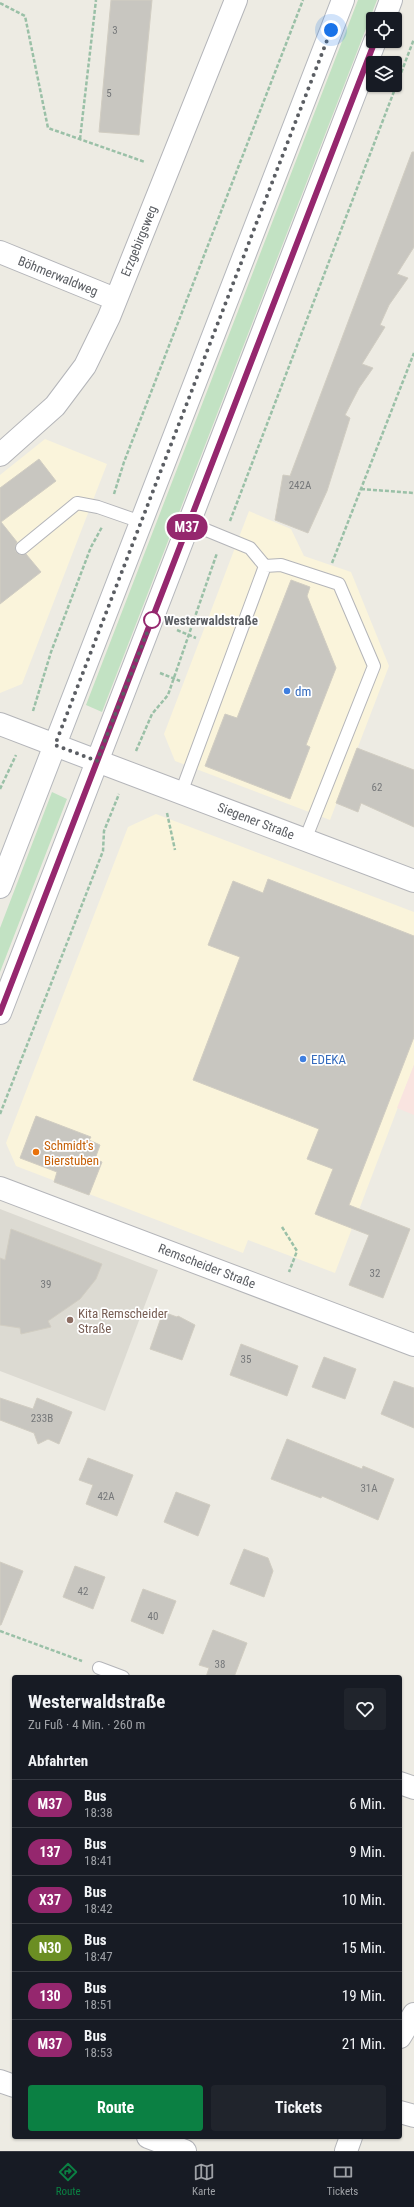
<!DOCTYPE html>
<html lang="de">
<meta charset="utf-8">
<style>
:root{--surface:#171b24;--page:#20242c;--text:#f1f3f6;--muted:#9ea1a6;--line:#363941;--accent:#0b8043}
body{margin:0;font-family:"Roboto Condensed",sans-serif;background:var(--page);color:var(--text);height:100vh;display:flex;flex-direction:column;font-size:15px;white-space:nowrap}
*{box-sizing:border-box;margin:0}
p{font-size:13px;color:var(--muted)}
.icon{flex:none;width:22px;height:22px;fill:none;stroke:currentColor;stroke-width:2;stroke-linecap:round;stroke-linejoin:round}
.map{position:relative;flex:1;overflow:hidden}
.details{position:absolute;left:12px;top:1675px;width:390px;height:464px;display:flex;flex-direction:column;background:var(--surface);border-radius:4px;box-shadow:0 1px 3px #0004}
.details>*{flex:none}
.badge{padding:0 8px;border-radius:13px;font-size:14px;line-height:26px}
.tools{position:absolute;left:366px;top:12px;display:grid;gap:8px}
.tools a{display:grid;place-items:center;width:36px;height:36px;border-radius:4px;background:var(--surface);box-shadow:0 1px 3px #0004;font-size:20px}
.you{position:absolute;width:20px;height:20px;margin:-10px;border:3px solid #fff;border-radius:50%;background:#1a73e8;box-shadow:0 0 0 6px #1a73e833}
.map>.badge{position:absolute;translate:-50% -50%;box-shadow:0 0 0 2px #fff}
h2{padding:0 16px;font-size:15px;line-height:36px}
.round{display:grid;place-items:center;flex:none;width:42px;height:42px;border-radius:4px;background:var(--page)}
.head{display:flex;align-items:center;justify-content:space-between;height:68px;padding:0 16px}
h1{font-size:19px;font-weight:700;line-height:30px}
.button{display:flex;gap:8px;margin-top:auto;padding:8px 16px}
.button a{flex:1;height:46px;border-radius:4px;background:var(--accent);color:#fff;font-size:16px;font-weight:700;line-height:46px;text-align:center}
.button a+a{background:var(--page);color:var(--text)}
ul{padding:0;list-style:none}
li{display:flex;align-items:center;gap:12px;height:48px;padding:0 16px;border-top:1px solid var(--line)}
li div{flex:1}
li b{display:block;font-size:15px}
li em{font-style:normal}
li .badge{min-width:44px;font-weight:700;text-align:center}
.dock{display:flex;justify-content:space-around;align-items:center;height:56px;border-top:1px solid var(--line);background:var(--surface);font-size:11px;color:var(--muted)}
.dock a{display:grid;justify-items:center;gap:2px}
.dock .on{color:var(--accent)}
.map>svg:first-child{display:block}
.commercial{fill:#faf4db}
.education{fill:#dcdad2}
.medical{fill:#f9e4e0}
.green{fill:#c2e2c3}
.building{fill:#c8c6c0;stroke:#d1cdc2}
.lines{fill:none;stroke-linecap:round;stroke-linejoin:round}
.lane-casing{stroke:#b4b5b9;stroke-width:14}
.street-casing{stroke:#b4b5b9;stroke-width:24}
.secondary-casing{stroke:#b5b7bc;stroke-width:24}
.path{stroke:#9ac0a7;stroke-width:2.5;stroke-dasharray:4 2;stroke-linecap:butt}
.lane{stroke:#fff;stroke-width:12}
.street{stroke:#fff;stroke-width:22}
.secondary{stroke:#fff;stroke-width:22}
.line-casing{stroke:#fff;stroke-width:9}
.line{stroke:#95276e;stroke-width:6}
.walk{stroke:#5b5e63;stroke-width:4;stroke-dasharray:0 7.2}
.stop-dot{fill:#fff;stroke:#95276e;stroke-width:2}
.shop-dot{fill:#3f7fe0;stroke:#fff;stroke-width:1.5}
.food-dot{fill:#e8710a;stroke:#fff;stroke-width:1.5}
.education-dot{fill:#8d6e63;stroke:#fff;stroke-width:1.5}
.labels{text-anchor:middle;dominant-baseline:central;stroke-width:3.5;stroke-linejoin:round;paint-order:stroke}
.number-label{font-size:11px;fill:#76787a}
.street-label{font-size:13px;fill:#5b5e63;stroke:#fff}
.stop-label{font-size:13px;font-weight:bold;fill:#5b5e63;stroke:#fff;text-anchor:start}
.shop-label{font-size:13px;fill:#366cbe;stroke:#fff;text-anchor:start}
.food-label{font-size:13px;fill:#c56008;stroke:#fff;text-anchor:start}
.education-label{font-size:13px;fill:#785e54;stroke:#fff;text-anchor:start}
</style>
<div class="map">
<svg width="414" height="2151" viewBox="0 0 414 2151">
<rect width="100%" height="100%" fill="#edebe3"/>
<path class="commercial" d="M45 439 107 464 22 684 0 693V475Z
M249 511 291 529 304 556 351 572 389 666 330 820 175 761 164 734Z
M156 814 414 912V1065L335 1273 248 1240 243 1253 16 1166 6 1143 128 827Z"/>
<path class="education" d="M0 1209 158 1270 105 1411 0 1371Z"/>
<path class="medical" d="M414 1065V1115L397 1108Z"/>
<path class="green" d="M358 0H377L102 712 86 705Z
M52 792 67 799 0 972V928Z"/>
<path class="building" d="M111 0H152L139 135 99 132Z
M412 152H414V247L397 274 408 278 389 305 380 325 385 327 362 364 373 368 359 388 345 415 350 418 327 491 308 533 275 520 283 475 290 476Z
M39 459 56 481 1 522 17 542 15 546 16 552 20 555 26 554 41 572 0 604V488Z
M291 580 310 587 307 596 336 668 306 745 310 747 290 799 205 766 225 714 237 718Z
M357 748 414 770V827L361 803 358 812 336 803Z
M268 879 414 936V1037L349 1205 410 1229 383 1298 349 1285 369 1235 315 1214 333 1169 307 1159 319 1129 193 1080 240 957 208 945 233 881 263 893Z
M36 1116 91 1137 89 1140 100 1145 95 1159 102 1162 89 1195 54 1182 57 1172 20 1158Z
M11 1229 102 1264 96 1279 80 1299 48 1321 51 1327 21 1334 20 1328 0 1325V1258L5 1260Z
M163 1312 177 1317 178 1316 195 1325 182 1360 150 1349Z
M241 1344 298 1366 287 1396 230 1375Z
M324 1357 356 1369 345 1399 312 1387Z
M394 1381 414 1388V1428L381 1414Z
M0 1398 33 1409 37 1398 72 1412 59 1444 48 1439 38 1444 34 1433 0 1420Z
M287 1439 362 1469 363 1466 394 1479 378 1520 322 1496 321 1498 271 1479Z
M88 1458 133 1475 117 1516 86 1504 93 1485 79 1480Z
M176 1492 210 1505 198 1536 164 1522Z
M244 1549 268 1558 273 1571 264 1597 230 1584Z
M0 1562 23 1571 1 1625H0Z
M75 1566 105 1577 93 1609 63 1597Z
M143 1589 176 1601 163 1634 131 1621Z
M213 1630 247 1643 234 1677H206L209 1668 199 1665Z"/>
<g class="lines">
<g class="lane-casing">
<path id="lane" d="M189 523 250 548 265 566
M22 548 77 503 98 507 141 522
M181 793 265 566 281 565 339 584 374 666 305 840
M99 1668 123 1677"/>
</g>
<g class="street-casing">
<path id="street" d="M0 252 115 299
M0 455 55 406 85 366 109 317 236 0
M0 724 55 745
M97 761 414 881
M0 1188 414 1345
M400 1783 414 1788
M400 2037 414 2014
M0 2081 14 2086
M400 2112 414 2116
M148 2137 185 2151
M346 2151 351 2137"/>
</g>
<g class="secondary-casing">
<path id="secondary" d="M384 19 391 0
M55 745 97 761
M0 887 343 0
M0 1013 375 41"/>
</g>
<path class="path" d="M0 3 25 16 48 128 145 162
M80 139 96 0
M361 489 414 493
M114 494 124 462 303 0
M230 521 414 39
M332 563 414 353
M177 630 196 638
M160 673 180 681
M33 711 51 652 91 547 102 527
M136 751 152 714 168 695 217 553
M0 789 16 755
M167 813 175 850
M0 1114 103 851 104 831 119 794
M282 1227 297 1251 289 1272
M0 1631 82 1661"/>
<use href="#lane" class="lane"/>
<use href="#street" class="street"/>
<use href="#secondary" class="secondary"/>
</g>
<g class="lines">
<g class="line-casing">
<path id="line" d="M0 1013 375 41"/>
</g>
<use href="#line" class="line"/>
<path class="walk" d="M152 620 97 761 55 745 331 30"/>
</g>
<circle class="stop-dot" cx="152" cy="620" r="8"/>
<g class="shop-dot">
<circle cx="287" cy="691" r="4"/>
<circle cx="303" cy="1059" r="4"/>
</g>
<circle class="food-dot" cx="36" cy="1152" r="4"/>
<circle class="education-dot" cx="70" cy="1320" r="4"/>
<g class="labels">
<g class="number-label">
<text x="115" y="30">3</text>
<text x="109" y="93">5</text>
<text x="300" y="485">242A</text>
<text x="377" y="787">62</text>
<text x="375" y="1273">32</text>
<text x="46" y="1284">39</text>
<text x="246" y="1359">35</text>
<text x="42" y="1418">233B</text>
<text x="369" y="1488">31A</text>
<text x="106" y="1496">42A</text>
<text x="83" y="1591">42</text>
<text x="153" y="1616">40</text>
<text x="220" y="1664">38</text>
</g>
<g class="street-label">
<text transform="translate(139 241) rotate(-68)">Erzgebirgsweg</text>
<text transform="translate(58 276) rotate(22)">Böhmerwaldweg</text>
<text transform="translate(256 821) rotate(21)">Siegener Straße</text>
<text transform="translate(207 1266) rotate(21)">Remscheider Straße</text>
</g>
<g class="stop-label">
<text x="164" y="620">Westerwaldstraße</text>
</g>
<g class="shop-label">
<text x="295" y="691">dm</text>
<text x="311" y="1059">EDEKA</text>
</g>
<g class="food-label">
<text x="44" y="1145">Schmidt's<tspan x="44" dy="15">Bierstuben</tspan></text>
</g>
<g class="education-label">
<text x="78" y="1313">Kita Remscheider<tspan x="78" dy="15">Straße</tspan></text>
</g>
</g>
</svg>
<div class="tools">
<a><svg class="icon" aria-label="locate" viewBox="0 0 24 24"><circle cx="12" cy="12" r="6"/><path d="M12 2v4M12 18v4M2 12h4M18 12h4"/></svg></a>
<a><svg class="icon" aria-label="layers" viewBox="0 0 24 24"><path d="M12 4l9 5-9 5-9-5zM3 14l9 5 9-5"/></svg></a>
</div>
<div class="you" style="left:331px;top:30px"></div>
<b class="badge" style="left:187px;top:527px;background:#95276e;color:#fff">M37</b>
<section class="details">
<div class="head"><div><h1>Westerwaldstraße</h1><p>Zu Fuß · 4 Min. · 260 m</p></div><a class="round"><svg class="icon" aria-label="heart" viewBox="0 0 24 24"><path d="M12 20l-8-8c-3-5 5-10 8-4 3-6 11-1 8 4z"/></svg></a></div>
<h2>Abfahrten</h2>
<ul>
<li><span class="badge" style="background:#95276e;color:#fff">M37</span><div><b>Bus</b><p>18:38</p></div><em>6 Min.</em></li>
<li><span class="badge" style="background:#95276e;color:#fff">137</span><div><b>Bus</b><p>18:41</p></div><em>9 Min.</em></li>
<li><span class="badge" style="background:#95276e;color:#fff">X37</span><div><b>Bus</b><p>18:42</p></div><em>10 Min.</em></li>
<li><span class="badge" style="background:#6b8e23;color:#fff">N30</span><div><b>Bus</b><p>18:47</p></div><em>15 Min.</em></li>
<li><span class="badge" style="background:#95276e;color:#fff">130</span><div><b>Bus</b><p>18:51</p></div><em>19 Min.</em></li>
<li><span class="badge" style="background:#95276e;color:#fff">M37</span><div><b>Bus</b><p>18:53</p></div><em>21 Min.</em></li>
</ul>
<div class="button"><a>Route</a><a>Tickets</a></div>
</section>
</div>
<nav class="dock">
<a class="on"><svg class="icon" aria-label="directions" viewBox="0 0 24 24"><path d="M12 3l9 9-9 9-9-9zM9 14v-3h6M13 9l2 2-2 2"/></svg>Route</a>
<a><svg class="icon" aria-label="map" viewBox="0 0 24 24"><path d="M3 6l6-2 6 2 6-2v14l-6 2-6-2-6 2zM9 4v14M15 6v14"/></svg>Karte</a>
<a><svg class="icon" aria-label="tickets" viewBox="0 0 24 24"><path d="M3 7h18v10H3zM15 7v10"/></svg>Tickets</a>
</nav>
